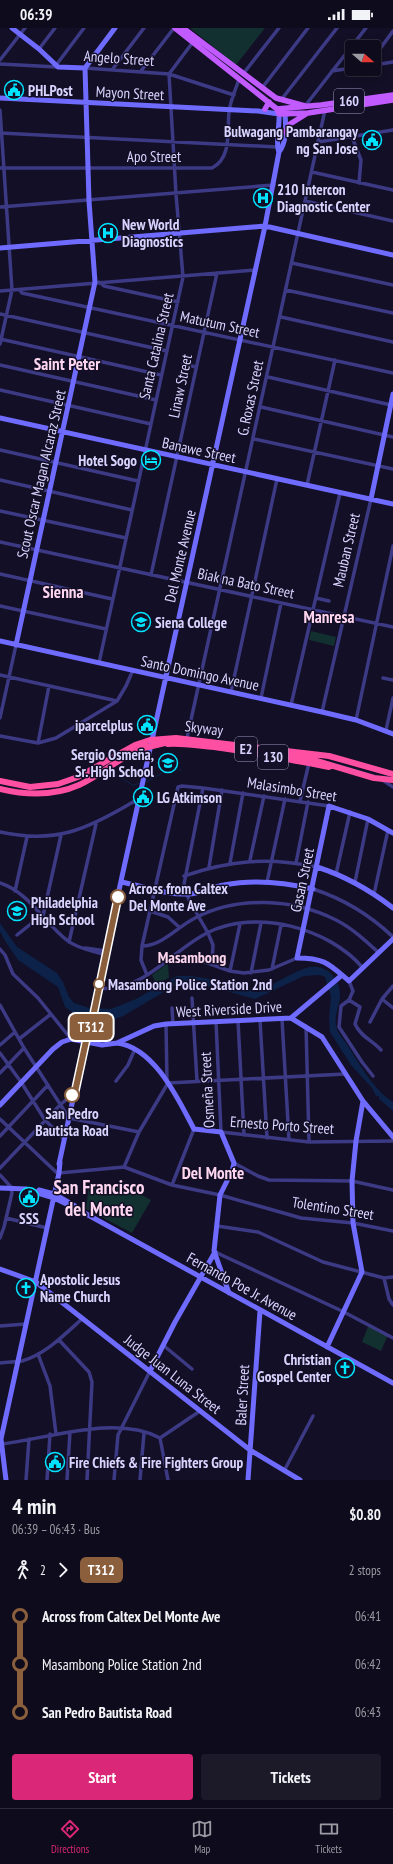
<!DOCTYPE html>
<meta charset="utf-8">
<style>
:root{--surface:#0e0b1c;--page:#1c1929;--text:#f1f3f6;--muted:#9b9ba3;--line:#2e2b3b;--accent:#db2777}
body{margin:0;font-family:"PT Sans Narrow",sans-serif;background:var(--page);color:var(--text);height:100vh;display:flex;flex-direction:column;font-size:15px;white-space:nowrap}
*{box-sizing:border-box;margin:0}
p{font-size:13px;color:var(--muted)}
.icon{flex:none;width:22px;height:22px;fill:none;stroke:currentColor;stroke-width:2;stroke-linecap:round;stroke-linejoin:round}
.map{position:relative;height:1452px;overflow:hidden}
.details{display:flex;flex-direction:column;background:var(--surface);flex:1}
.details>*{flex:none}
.badge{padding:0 8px;border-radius:6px;font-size:14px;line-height:26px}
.needle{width:26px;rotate:110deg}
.buttons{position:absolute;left:345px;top:12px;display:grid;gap:8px}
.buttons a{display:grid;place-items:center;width:36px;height:36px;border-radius:4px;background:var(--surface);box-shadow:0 2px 10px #0003,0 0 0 1px var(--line);font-size:20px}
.map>.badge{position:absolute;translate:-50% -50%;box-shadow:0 0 0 2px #fff}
.legs{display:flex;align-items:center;gap:6px;height:44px;padding:0 12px;font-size:13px}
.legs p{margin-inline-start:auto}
.headline{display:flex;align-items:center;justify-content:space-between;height:68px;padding:0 12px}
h1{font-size:22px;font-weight:800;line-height:30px}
.button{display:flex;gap:8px;margin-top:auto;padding:8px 12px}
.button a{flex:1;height:46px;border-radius:4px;background:var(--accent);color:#fff;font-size:16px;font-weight:800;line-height:46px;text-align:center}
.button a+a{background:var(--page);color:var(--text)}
ul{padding:0 12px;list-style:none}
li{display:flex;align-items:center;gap:14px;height:48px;font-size:15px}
li i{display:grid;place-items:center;width:6px;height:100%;margin:0 5px;background:currentColor}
li i::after{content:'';width:10px;height:10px;margin:-5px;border:3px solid;border-radius:50%;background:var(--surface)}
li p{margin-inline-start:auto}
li:first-child i{background:linear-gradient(#0000 50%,currentColor 0)}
li:last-child i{background:linear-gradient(currentColor 50%,#0000 0)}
.status{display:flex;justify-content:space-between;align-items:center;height:28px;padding:0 20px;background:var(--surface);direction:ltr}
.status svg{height:11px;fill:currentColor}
.tabs{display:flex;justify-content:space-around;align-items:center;height:56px;border-top:1px solid var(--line);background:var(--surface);font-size:11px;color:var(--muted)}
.tabs a{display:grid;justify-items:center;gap:2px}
.tabs .active{color:var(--accent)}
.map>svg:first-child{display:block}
.green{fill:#12302f}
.water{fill:#0c2248}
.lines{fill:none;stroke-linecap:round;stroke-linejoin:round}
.stream{stroke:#0c2248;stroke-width:1}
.street{stroke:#3d3a85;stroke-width:3.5}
.secondary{stroke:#6f6bff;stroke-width:5}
.primary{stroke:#c25bff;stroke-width:5.5}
.highway{stroke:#ff4fa3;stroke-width:6}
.highway-bridge{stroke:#ff4fa3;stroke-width:6}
.line-1-casing{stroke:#fff;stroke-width:9}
.line-1{stroke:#8b5e3c;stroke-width:6}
.stop-1-dot{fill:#fff;stroke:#8b5e3c;stroke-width:2}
.labels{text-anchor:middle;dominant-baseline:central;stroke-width:3;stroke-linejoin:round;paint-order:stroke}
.shield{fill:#130f26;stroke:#9e99be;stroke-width:1}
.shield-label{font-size:14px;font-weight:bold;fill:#d9d4ff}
.street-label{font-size:15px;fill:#d9d4ff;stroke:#130f26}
.poi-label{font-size:15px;font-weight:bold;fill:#d9d4ff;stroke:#130f26;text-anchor:start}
.stop-label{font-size:15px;font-weight:bold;fill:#d9d4ff;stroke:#130f26;text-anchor:start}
.neighbourhood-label{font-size:16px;font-weight:bold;fill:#ffd6f0;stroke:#130f26}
.quarter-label{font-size:17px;font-weight:bold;fill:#ffd6f0;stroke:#130f26}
.district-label{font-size:19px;font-weight:bold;fill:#ffd6f0;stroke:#130f26}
</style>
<div class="status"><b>06:39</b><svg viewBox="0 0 49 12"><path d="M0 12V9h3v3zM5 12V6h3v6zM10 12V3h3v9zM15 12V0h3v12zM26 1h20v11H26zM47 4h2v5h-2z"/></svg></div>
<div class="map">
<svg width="393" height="1452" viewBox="0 0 393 1452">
<rect width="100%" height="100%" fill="#130f26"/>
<path class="green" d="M190 0H265L236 37Z
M311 603 336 609 334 618 309 612Z
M168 935 169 950 156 956 152 947Z
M89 1157H123L151 1172 132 1205 86 1181Z
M369 1296 388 1307 381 1323 362 1314Z"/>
<path class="water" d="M0 895 17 919 57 945 63 954 69 969 74 975 89 980 111 981 136 971 177 948H191L216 952 255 964H259C271 957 294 944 306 940 323 935 338 947 340 964 341 976 334 985 336 997 337 1005 344 1011 348 1018 361 1038 373 1061 393 1074V1083L379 1071V1068H376L372 1060 351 1037 330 1004 329 990 331 968 325 949 320 947 304 948 255 971 204 957 179 955 123 988 112 992 96 994 86 992 72 984 65 979 58 959 18 932 5 913 0 903Z"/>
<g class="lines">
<path class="stream" d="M331 734 378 748
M110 744 133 757 141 755
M383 748H390
M146 754 169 741 181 742"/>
<path class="street" d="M39 21 55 0
M374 29 393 3
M0 32 25 0
M0 36 57 39
M57 36 84 0
M374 37 393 34
M85 40 169 46 234 67
M112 42 144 0
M141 43 174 0
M332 43 352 40
M243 46 279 0
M262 60 308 0
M281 72 337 0
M305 78 366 0
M0 82 12 262 0 316
M0 105 277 119
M352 109 361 132 359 155
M318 114 393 102
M0 140H212C232 130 227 103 229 84 230 73 236 61 239 51
M312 144 393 162
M305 173 393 193
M0 179 274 157
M292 235 393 257
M99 254 104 258 178 274
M20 262 22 265 393 345
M286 262 393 285
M0 263 255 242
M0 286 167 323
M281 289 393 314
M0 311 161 347
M183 336 196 339
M0 337 156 372
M268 349 391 377
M0 362 151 396
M261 379 393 409
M254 411 393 441
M0 422 138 453
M0 452 132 482
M307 457 335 332
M0 483 126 510
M0 514 393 599
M0 546 112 571
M151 547 217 245
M316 570 329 573
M0 578 106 601
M99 635 183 249 176 166 169 46 193 14
M0 647 117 673
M383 650 393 652
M231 664 277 451
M261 670 281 575
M291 677 340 465
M322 684 371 471
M0 690 16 617
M356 692 393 518
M386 702 393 670
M0 708 38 715 56 710 117 673 126 658 133 642
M187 710 325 82
M38 715 49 658
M384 753 393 759
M203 760 184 856 189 872 208 905 213 917 212 935
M300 773 309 735
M0 804C55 816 86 802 133 774L139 775
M250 832 264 768
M230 835 243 765
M296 835 308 774
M209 839 222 762
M336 846 350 784
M184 848C231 832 268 829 317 839
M267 854 285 771
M355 854 368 791
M0 855C30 865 44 895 68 913 78 921 94 923 106 927
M313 861C344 871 369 886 393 909
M15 863 27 809
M374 866 388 802
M150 883 168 889 179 899
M43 888 61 807
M17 907 42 887
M69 914 96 796
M142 918C162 918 177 899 195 890 237 868 293 870 336 892 352 900 366 913 379 925
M85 920 106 923
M0 921 5 927 13 946 38 970 71 1011
M169 930 205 934 230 943 244 945 269 942 297 930
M272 941 281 897
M230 943 240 896
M251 945 261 895
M147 947 141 932 142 918 178 759 182 758 203 760 329 778
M349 953 353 963 349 972 341 978 339 999 362 1034 373 1048
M99 960C143 965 171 923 207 905 256 880 329 900 363 940
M192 970 197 1053
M382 971 393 980
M349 972 360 979 355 996C361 1009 372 1012 381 1022
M0 977 24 1020 69 1090 139 1104
M172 980 173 996
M282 991 289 1112
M260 992 267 1110
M238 993 244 1107
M216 994 221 1104 309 1114 393 1113
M370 994 382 971 393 958
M166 996 167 1053
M306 998 309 1114
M19 1011 51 986
M0 1017 15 1004
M0 1025 21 1054 45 1092 64 1111
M0 1045 24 1020
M116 1053 128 1037 135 1021
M0 1091 56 1144
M0 1108 48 1057
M234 1135 258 1148 269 1152 352 1153 393 1162
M124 1139 139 1104 168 1055 345 1046
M0 1140 60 1077 74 1065
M59 1145 124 1139 172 1157 220 1167 301 1190 353 1195 393 1203
M0 1147 11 1159 12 1165 4 1199 0 1210
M172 1157 194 1101
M6 1190 47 1200
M217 1198 258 1204 323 1234 384 1250 393 1249
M215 1224 342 1283 393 1310
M384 1250 389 1271 393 1277
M0 1298 26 1296
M59 1312 89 1344 92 1354 87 1452
M163 1317 192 1341
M38 1326 50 1358 56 1406
M0 1335C7 1334 15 1334 22 1333 46 1326 65 1306 83 1290
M160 1410 168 1452
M1 1416C48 1411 116 1386 160 1410L200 1383
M284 1443 313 1388
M26 1452 29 1411
M47 1452 50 1406
M67 1452 70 1404
M114 1452 118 1407 150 1343
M140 1452 144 1405"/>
<path class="secondary" d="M12 0 39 21 58 39 85 40
M0 70 258 83 279 86C280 97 275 115 279 124
M0 220 265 198 393 227
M0 390 393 476
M371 471 393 366
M0 613 322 684 356 692 393 706
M16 617 95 254 89 173 85 40 115 0
M393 805 368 791 329 778 297 930C325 930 329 936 349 953L393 911
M317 839C345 848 370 862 393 880
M121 854C143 858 166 867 188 866 201 866 212 859 224 857 254 851 283 854 313 861
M291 990 342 947
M86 1013 89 1009 112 894 265 198 279 124C287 114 286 98 285 86
M117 1015C155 1020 178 1071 194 1101L221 1104 234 1135 232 1143 220 1167 214 1223 229 1265
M0 1077 53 1021 62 1014 71 1011 102 1017 117 1015 154 998 166 996 291 990 322 1009 363 1073 393 1109
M59 1136 86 1011
M0 1160 27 1161
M25 1161 54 1170 79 1182 393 1355
M39 1162 54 1166 75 1178
M0 1241 36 1254 250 1422 300 1452
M327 1319 362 1244 353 1195 352 1153 356 1113 363 1073
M150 1343 175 1294 215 1224
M6 1452 1 1411 59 1145 60 1134
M248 1452 260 1283"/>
<path class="primary" d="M175 0 277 81 279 86 308 85 393 72
M183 0 276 70 305 78
M265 81 269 74
M277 81 321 77 393 67
M285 104 290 96 306 86
M139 724 148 731"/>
<path class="highway" d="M0 761C25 767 54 768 79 757 99 748 118 731 140 721"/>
<path class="highway-bridge" d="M168 716C184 715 199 718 214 719 253 724 291 732 329 739
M140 721 173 713
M277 726 310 731 374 750 393 752
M0 753 30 759 58 756 78 749 135 717 150 712 176 710 329 728 393 746"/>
</g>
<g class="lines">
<g class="line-1-casing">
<path id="line-1" d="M72 1067 75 1064 86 1013 89 1008 118 869"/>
</g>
<use href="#line-1" class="line-1"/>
</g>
<defs>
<g id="civic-ring" transform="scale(1)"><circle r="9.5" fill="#130f26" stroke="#00e5ff" stroke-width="1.5"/><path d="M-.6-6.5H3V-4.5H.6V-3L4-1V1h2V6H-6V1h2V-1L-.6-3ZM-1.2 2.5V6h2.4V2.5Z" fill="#00e5ff"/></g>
<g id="hospital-ring" transform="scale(1)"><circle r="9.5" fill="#130f26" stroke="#00e5ff" stroke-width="1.5"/><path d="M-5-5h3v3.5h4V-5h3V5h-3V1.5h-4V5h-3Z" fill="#00e5ff"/></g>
<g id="hotel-ring" transform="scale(1)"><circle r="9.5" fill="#130f26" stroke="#00e5ff" stroke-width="1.5"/><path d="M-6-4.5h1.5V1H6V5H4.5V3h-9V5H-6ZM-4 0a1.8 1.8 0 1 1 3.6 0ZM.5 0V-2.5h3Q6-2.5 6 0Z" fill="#00e5ff"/></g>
<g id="university-ring" transform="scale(1)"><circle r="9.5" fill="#130f26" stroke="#00e5ff" stroke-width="1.5"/><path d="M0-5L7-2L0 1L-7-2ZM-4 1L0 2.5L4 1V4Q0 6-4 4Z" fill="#00e5ff"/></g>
<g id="school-ring" transform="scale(1)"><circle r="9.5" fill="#130f26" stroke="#00e5ff" stroke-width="1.5"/><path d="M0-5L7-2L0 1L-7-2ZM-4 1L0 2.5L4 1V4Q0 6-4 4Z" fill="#00e5ff"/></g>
<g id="church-ring" transform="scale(1)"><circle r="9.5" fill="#130f26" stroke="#00e5ff" stroke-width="1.5"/><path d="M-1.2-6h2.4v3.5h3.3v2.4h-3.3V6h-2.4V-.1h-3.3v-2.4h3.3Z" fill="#00e5ff"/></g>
</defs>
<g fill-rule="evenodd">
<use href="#civic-ring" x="14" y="62"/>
<use href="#civic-ring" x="372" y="112"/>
<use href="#hospital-ring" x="263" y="170"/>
<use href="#hospital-ring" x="108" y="205"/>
<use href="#hotel-ring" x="151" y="432"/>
<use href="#university-ring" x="141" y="594"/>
<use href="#civic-ring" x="147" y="697"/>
<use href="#school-ring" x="168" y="735"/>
<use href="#civic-ring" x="143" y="769"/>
<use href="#school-ring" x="17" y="883"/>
<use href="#civic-ring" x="29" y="1169"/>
<use href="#church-ring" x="26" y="1260"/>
<use href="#church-ring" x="345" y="1340"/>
<use href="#civic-ring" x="55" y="1434"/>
</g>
<g class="stop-1-dot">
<circle cx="118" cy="869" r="7"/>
<circle cx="99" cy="956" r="5"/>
<circle cx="72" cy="1067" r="7"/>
</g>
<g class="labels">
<g class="shield">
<rect x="334" y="61" width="30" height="24" rx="3"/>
<rect x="235" y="709" width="22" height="24" rx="3"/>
<rect x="258" y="717" width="30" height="24" rx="3"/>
</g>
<g class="shield-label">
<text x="349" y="73">160</text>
<text x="246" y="721">E2</text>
<text x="273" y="729">130</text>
</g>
<g class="street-label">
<text transform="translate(119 30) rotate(4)">Angelo Street</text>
<text transform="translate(130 65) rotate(3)">Mayon Street</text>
<text x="154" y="128">Apo Street</text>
<text transform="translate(220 296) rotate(12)">Matutum Street</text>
<text transform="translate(156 318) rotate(-77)">Santa Catalina Street</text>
<text transform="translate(180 358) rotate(-78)">Linaw Street</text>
<text transform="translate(250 370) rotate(-78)">G. Roxas Street</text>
<text transform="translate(199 422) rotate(12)">Banawe Street</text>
<text transform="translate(41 446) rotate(-77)">Scout Oscar Magan Alcaraz Street</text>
<text transform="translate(346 522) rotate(-77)">Mauban Street</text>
<text transform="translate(180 528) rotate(-77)">Del Monte Avenue</text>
<text transform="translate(246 555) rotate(12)">Biak na Bato Street</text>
<text transform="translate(200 645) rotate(12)">Santo Domingo Avenue</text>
<text transform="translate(204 700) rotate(7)">Skyway</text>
<text transform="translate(292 761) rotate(9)">Malasimbo Street</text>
<text transform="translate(302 852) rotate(-78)">Gasan Street</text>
<text transform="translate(229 981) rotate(-3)">West Riverside Drive</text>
<text transform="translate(207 1062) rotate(-93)">Osmeña Street</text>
<text transform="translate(282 1097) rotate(4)">Ernesto Porto Street</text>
<text transform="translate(333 1180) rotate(9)">Tolentino Street</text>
<text transform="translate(242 1258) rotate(29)">Fernando Poe Jr. Avenue</text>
<text transform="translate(173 1346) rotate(38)">Judge Juan Luna Street</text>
<text transform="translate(242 1367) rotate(-87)">Baler Street</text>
</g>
<g class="poi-label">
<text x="28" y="62">PHLPost</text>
<text x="358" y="103" text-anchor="end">Bulwagang Pambarangay<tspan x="358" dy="17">ng San Jose</tspan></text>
<text x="277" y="161">210 Intercon<tspan x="277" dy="17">Diagnostic Center</tspan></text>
<text x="122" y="196">New World<tspan x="122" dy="17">Diagnostics</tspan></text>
<text x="137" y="432" text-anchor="end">Hotel Sogo</text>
<text x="155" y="594">Siena College</text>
<text x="133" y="697" text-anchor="end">iparcelplus</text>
<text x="154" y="726" text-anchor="end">Sergio Osmeña,<tspan x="154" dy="17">Sr. High School</tspan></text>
<text x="157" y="769">LG Atkimson</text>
<text x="31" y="874">Philadelphia<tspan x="31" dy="17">High School</tspan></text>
<text x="29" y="1190" text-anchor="middle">SSS</text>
<text x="40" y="1251">Apostolic Jesus<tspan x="40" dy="17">Name Church</tspan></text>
<text x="331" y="1331" text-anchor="end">Christian<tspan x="331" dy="17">Gospel Center</tspan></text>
<text x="69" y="1434">Fire Chiefs &amp; Fire Fighters Group</text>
</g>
<g class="stop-label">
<text x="129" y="860">Across from Caltex<tspan x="129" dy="17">Del Monte Ave</tspan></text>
<text x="108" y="956">Masambong Police Station 2nd</text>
<text x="72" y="1085" text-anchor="middle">San Pedro<tspan x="72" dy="17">Bautista Road</tspan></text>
</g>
<g class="neighbourhood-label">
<text x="192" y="929">Masambong</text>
</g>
<g class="quarter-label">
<text x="67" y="336">Saint Peter</text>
<text x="63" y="564">Sienna</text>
<text x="329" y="589">Manresa</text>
<text x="213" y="1145">Del Monte</text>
</g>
<g class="district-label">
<text x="99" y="1159">San Francisco<tspan x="99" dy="22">del Monte</tspan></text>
</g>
</g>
</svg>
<div class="buttons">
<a><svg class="needle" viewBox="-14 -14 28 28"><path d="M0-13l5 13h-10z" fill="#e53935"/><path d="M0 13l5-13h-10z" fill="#9b9ba3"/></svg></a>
</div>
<b class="badge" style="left:91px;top:999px;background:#8b5e3c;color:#fff">T312</b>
</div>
<section class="details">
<div class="headline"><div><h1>4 min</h1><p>06:39 – 06:43 · Bus</p></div><b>$0.80</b></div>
<div class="legs"><svg class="icon" aria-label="walk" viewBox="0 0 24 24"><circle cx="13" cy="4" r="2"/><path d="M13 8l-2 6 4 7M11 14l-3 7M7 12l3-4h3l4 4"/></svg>2<svg class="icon" aria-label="forward" viewBox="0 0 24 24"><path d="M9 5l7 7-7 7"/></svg><b class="badge" style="background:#8b5e3c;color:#fff">T312</b><p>2 stops</p></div>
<ul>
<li><i style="color:#8b5e3c"></i><b>Across from Caltex Del Monte Ave</b><p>06:41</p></li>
<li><i style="color:#8b5e3c"></i><span>Masambong Police Station 2nd</span><p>06:42</p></li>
<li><i style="color:#8b5e3c"></i><b>San Pedro Bautista Road</b><p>06:43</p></li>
</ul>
<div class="button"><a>Start</a><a>Tickets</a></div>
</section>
<nav class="tabs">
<a class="active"><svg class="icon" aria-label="directions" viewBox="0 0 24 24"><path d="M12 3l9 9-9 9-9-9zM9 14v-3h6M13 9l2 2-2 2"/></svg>Directions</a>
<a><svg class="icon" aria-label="map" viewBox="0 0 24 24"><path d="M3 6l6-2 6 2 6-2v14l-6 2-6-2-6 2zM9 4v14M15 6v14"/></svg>Map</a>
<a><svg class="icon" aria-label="tickets" viewBox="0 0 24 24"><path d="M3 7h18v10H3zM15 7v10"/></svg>Tickets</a>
</nav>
